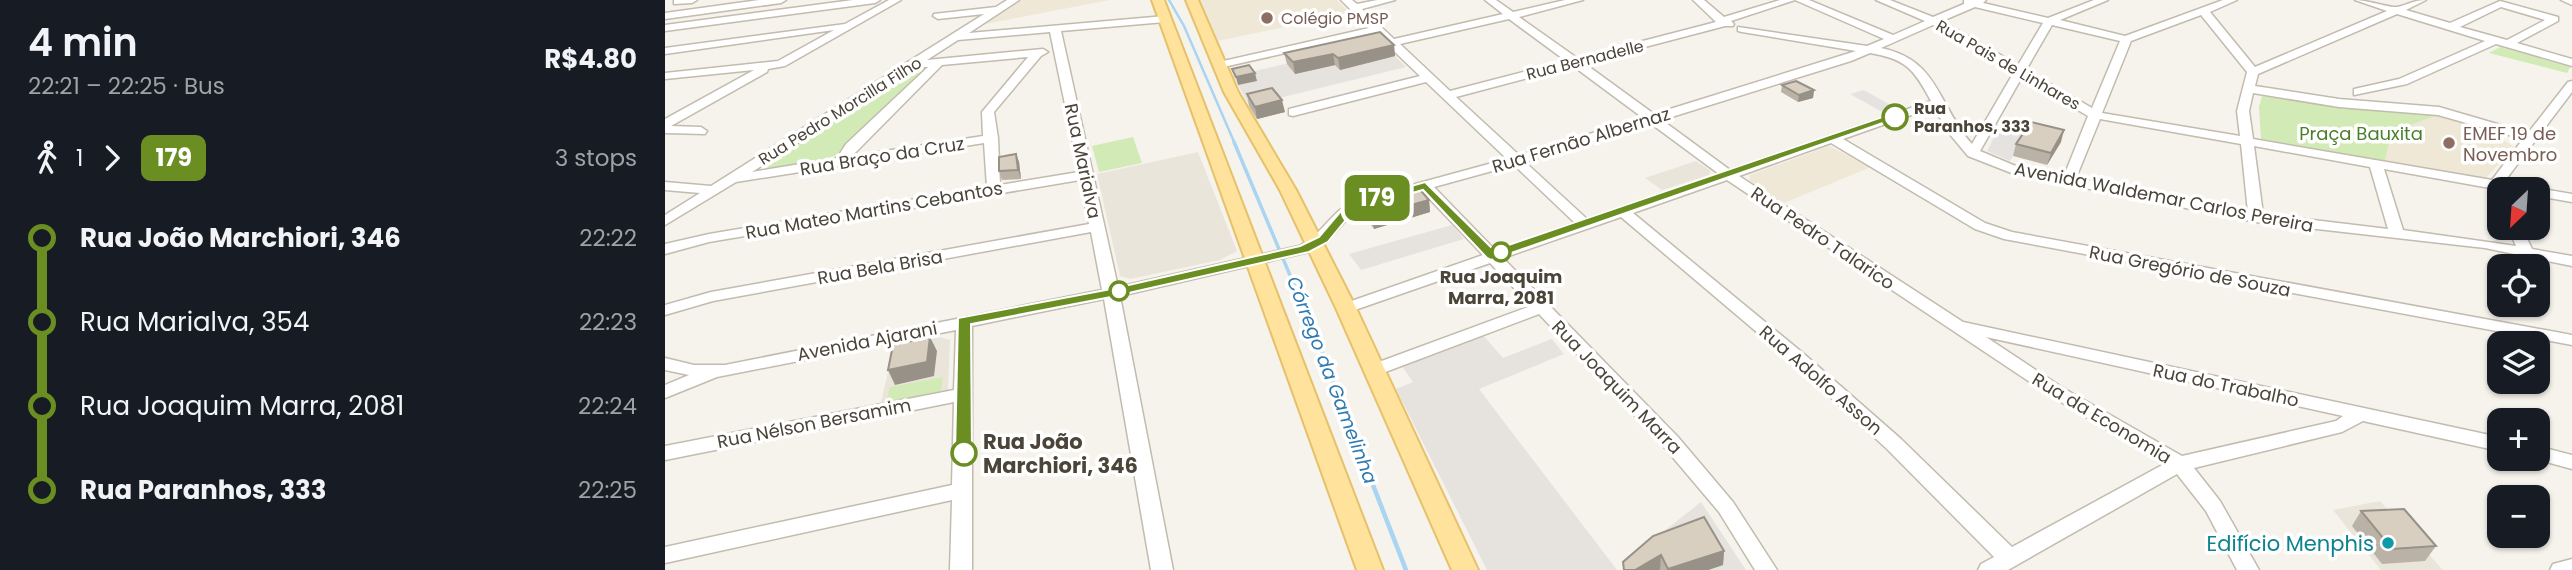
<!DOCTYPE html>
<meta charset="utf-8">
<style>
:root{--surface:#171b24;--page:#242831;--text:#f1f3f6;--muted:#9ea1a6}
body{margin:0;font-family:Poppins,sans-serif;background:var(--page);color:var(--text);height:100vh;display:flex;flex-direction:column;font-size:26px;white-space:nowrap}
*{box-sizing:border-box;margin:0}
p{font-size:23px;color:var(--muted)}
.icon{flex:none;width:38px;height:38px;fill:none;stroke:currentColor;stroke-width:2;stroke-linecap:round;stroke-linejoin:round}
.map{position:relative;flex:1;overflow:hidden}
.details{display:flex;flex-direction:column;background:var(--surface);width:665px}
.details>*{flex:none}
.badge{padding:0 14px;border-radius:10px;font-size:24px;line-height:46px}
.needle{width:46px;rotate:205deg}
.tools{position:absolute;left:1822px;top:177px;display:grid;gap:14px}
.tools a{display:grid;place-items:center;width:63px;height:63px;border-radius:14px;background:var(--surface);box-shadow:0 2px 5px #0004;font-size:35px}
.map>.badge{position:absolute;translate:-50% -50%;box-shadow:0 0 0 4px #fff}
.legs{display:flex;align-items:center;gap:10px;height:77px;padding:0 28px;font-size:23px}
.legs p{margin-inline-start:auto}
.summary{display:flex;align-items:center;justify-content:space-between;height:119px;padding:0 28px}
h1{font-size:38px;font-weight:600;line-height:52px}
ul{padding:0 28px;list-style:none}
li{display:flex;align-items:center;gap:24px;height:84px;font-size:26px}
li i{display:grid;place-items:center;width:10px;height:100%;margin:0 9px;background:currentColor}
li i::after{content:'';width:18px;height:18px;margin:-9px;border:5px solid;border-radius:50%;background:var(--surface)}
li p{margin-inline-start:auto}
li:first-child i{background:linear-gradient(#0000 50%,currentColor 0)}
li:last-child i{background:linear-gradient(currentColor 50%,#0000 0)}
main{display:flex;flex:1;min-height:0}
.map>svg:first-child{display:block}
.residential{fill:#eae5da}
.industrial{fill:#e6e2dd}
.education{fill:#efe8d6}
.green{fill:#d2eab5}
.parking{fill:#e5e3e0}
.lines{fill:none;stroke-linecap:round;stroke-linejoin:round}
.stream-far2{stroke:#a9d4f2;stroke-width:2.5}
.stream-far1{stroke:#a9d4f2;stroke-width:3.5}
.stream{stroke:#a9d4f2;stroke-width:4.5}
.minor-casing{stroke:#c2bbae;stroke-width:3}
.major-casing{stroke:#e6c16a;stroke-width:4}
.minor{fill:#fff;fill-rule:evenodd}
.major{fill:#ffe39c;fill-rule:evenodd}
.wall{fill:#bab2a6}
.shaded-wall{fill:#979187}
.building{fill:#d8cfc1;stroke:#979187;stroke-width:2}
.line-1{fill:#6b8e23;stroke:#fff;stroke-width:2}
.education-dot{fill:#8d6e63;stroke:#fff;stroke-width:2.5}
.stop-1-dot{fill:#fff;stroke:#6b8e23;stroke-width:3.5}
.culture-dot{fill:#0f9aa8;stroke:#fff;stroke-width:2.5}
.labels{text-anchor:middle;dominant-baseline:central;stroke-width:7;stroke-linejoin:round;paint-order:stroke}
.far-education-label{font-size:16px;fill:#785e54;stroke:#fff;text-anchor:start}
.far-street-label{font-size:16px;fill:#4b4439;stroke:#fff}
.far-stop-label{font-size:16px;font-weight:bold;fill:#4b4439;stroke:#fff;text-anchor:start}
.park-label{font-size:18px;fill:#4a7f2a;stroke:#fff}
.education-label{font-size:18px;fill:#785e54;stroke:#fff;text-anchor:start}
.street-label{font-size:18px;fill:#4b4439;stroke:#fff}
.stop-label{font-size:18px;font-weight:bold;fill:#4b4439;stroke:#fff}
.water-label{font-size:19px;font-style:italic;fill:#2e7ab2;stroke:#fff}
.near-stop-label{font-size:21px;font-weight:bold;fill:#4b4439;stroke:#fff;text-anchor:start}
.near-culture-label{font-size:21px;fill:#0d838f;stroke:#fff;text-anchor:end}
</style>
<main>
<section class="details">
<div class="summary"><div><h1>4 min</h1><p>22:21 – 22:25 · Bus</p></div><b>R$4.80</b></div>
<div class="legs"><svg class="icon" aria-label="walk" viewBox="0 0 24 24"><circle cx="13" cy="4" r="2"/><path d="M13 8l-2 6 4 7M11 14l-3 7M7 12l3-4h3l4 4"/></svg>1<svg class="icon" aria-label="forward" viewBox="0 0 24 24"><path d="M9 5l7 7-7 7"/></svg><b class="badge" style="background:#6b8e23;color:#fff">179</b><p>3 stops</p></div>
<ul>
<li><i style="color:#6b8e23"></i><b>Rua João Marchiori, 346</b><p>22:22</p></li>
<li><i style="color:#6b8e23"></i><span>Rua Marialva, 354</span><p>22:23</p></li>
<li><i style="color:#6b8e23"></i><span>Rua Joaquim Marra, 2081</span><p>22:24</p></li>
<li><i style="color:#6b8e23"></i><b>Rua Paranhos, 333</b><p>22:25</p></li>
</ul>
</section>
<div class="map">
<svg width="1907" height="570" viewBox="0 0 1907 570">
<rect width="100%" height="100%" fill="#f6f3ec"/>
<path class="residential" d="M533 152 572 251 555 260 465 279 455 276 432 174Z
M1031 161 1046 171 1044 175 997 190 980 178Z
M275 337 285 340 283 390 215 406 229 347Z
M1715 501 1778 570H1716L1668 510Z"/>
<path class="industrial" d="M716 42 741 67 610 99 620 112 592 119 568 76Z
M787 225 799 239 696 270 684 254Z
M817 334 838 358 887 339 899 354 814 389 952 570H822L731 389 748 382 736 365Z
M1036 502 1081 570H958L984 543Z"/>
<path class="education" d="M357 0H445L320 24Z
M534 0H672L685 13 553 41Z
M1773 115 1824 130 1849 147 1821 178 1722 162 1720 159 1727 132Z
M1164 146 1206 167 1119 203 1084 180 1085 175Z"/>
<path class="green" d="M1835 47 1905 67 1902 73 1824 53Z
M253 67 261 69 170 156 109 169 101 167 103 162Z
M1597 96 1701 110 1773 115 1727 132 1720 159 1722 162 1596 139 1594 107Z
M468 137 477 163 434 172 427 146Z
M278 377 276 391 221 402 225 387Z"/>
<path class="parking" d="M1199 90 1234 110 1221 114 1185 94Z
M1335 126 1363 133 1345 161 1322 151Z"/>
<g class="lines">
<path class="stream-far2" d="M504 0 519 26 570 144"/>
<path class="stream-far1" d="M569 142 648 330"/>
<path class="stream" d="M647 328 741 570"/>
<g class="minor-casing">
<path id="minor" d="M9 0H32L27 3 9 4Z
M94 0H121L116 3 0 19V13Z
M188 0H215L210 3 0 31V25Z
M224 0H236L120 66 103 69 102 72 6 126 36 127 42 131 40 134 0 133V119L89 70 0 79V73L113 61 169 30 0 54V48L180 24Z
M342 0H354L304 33 500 16 505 19 500 22 396 31 453 287 634 246C657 235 666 212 688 201L842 159 761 82 628 116 624 115V109L755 76 710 33 554 68 548 65 554 62 704 28 676 0H687L692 4 712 0H730L697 9 729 39 838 14 820 0H831L848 12 900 0H918L854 17 912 58 1051 22 1028 0H1039L1059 17 1115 0H1130L1066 21 1069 24 1068 26H1060L919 63 989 114 1191 51 1077 32 1073 31V27L1202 46 1219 39 1130 0H1144L1228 35 1260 21 1211 0H1225L1268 17 1299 4V0H1321L1318 3 1383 18 1429 0H1443L1395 20 1460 36 1558 0H1572L1545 12 1590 67 1722 11 1690 0C1702 0 1725 8 1732 7 1742 5 1749 0 1761 0L1741 10 1785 23 1835 1 1893 17V21L1852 43 1907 59V66L1831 44 1742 84 1689 95V89L1734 79 1820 41 1732 14 1593 74 1590 86 1674 99 1774 107 1863 133 1903 82 1907 81V92L1839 182 1860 186 1862 189H1834V196L1829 195 1825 188 1719 169 1738 230 1851 246 1843 228H1857L1867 249 1907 256V266L1820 248 1591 222 1349 174 1303 156 1283 132 1269 107 1178 139 1320 223 1347 232 1907 335V345L1339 239 1310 229 1166 143 1074 176 1298 322 1834 437V451L1698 421 1677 432 1529 468 1555 501 1594 570H1572L1541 511 1512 474 1343 570H1313L1316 564 1329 557 1222 449 1127 362 956 217 838 258 1013 437 1068 502 1112 570H1090L1054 512 999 447 874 314 715 374H703L700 370 703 366 866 306 825 263 687 311H675L673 308 675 305 818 255 757 191 689 211 662 242 644 252 455 296 508 570H486L439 299 307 326V570H285L287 500 0 563V547L287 485 289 402 0 460V446L289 390 291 330 52 377 0 398V385L24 375 0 370V358L29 365H60L437 290 426 232 48 301 0 315V305L46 292 424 224 415 180 44 242 0 254V244L44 234 322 187 319 143 71 182 0 225V215L35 193 0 190V182L46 186 319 14 273 19 268 16 269 14 331 7ZM1310 7 1378 23 1353 65 1277 21ZM1836 7 1880 20 1842 40 1795 27ZM1536 15 1582 72 1572 111 1575 136 1437 113 1466 41ZM844 19 901 61 785 91 735 44ZM1268 25 1349 72 1307 144C1272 104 1274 60 1216 48ZM1387 25 1455 41 1427 108 1361 70ZM385 32 414 172 335 185 333 138 329 112 376 56 383 52 378 49 262 60 293 40ZM1205 53C1241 59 1249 69 1266 101L1065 170 997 120 1186 61ZM363 57 317 112 318 136 187 156 277 65ZM908 66 978 118 854 155 791 97ZM251 67H263L181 144 172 158 87 172ZM1357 77 1423 116 1399 176 1353 167 1315 151ZM1588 93 1674 107 1773 115 1858 139 1827 180 1588 139 1584 111ZM1435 119 1576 144 1583 212 1411 178ZM985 123 1054 174 922 219 860 162ZM1589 146 1705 167 1723 229 1598 214ZM849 165 910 223 831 251 769 187ZM1062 180 1386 396 1499 464 1347 547 1236 439 1139 354 968 213ZM1321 337 1678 416 1671 421 1517 456 1398 388Z
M1896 0H1907V5Z
M1872 188 1907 194V202L1872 196V189H1867Z
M1872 446 1907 455V469L1867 458H1872Z
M1907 559V570H1885L1888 564Z"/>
</g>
<g class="major-casing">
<path id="major" d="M487 0H499L718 570H692Z
M521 0H533L573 92 631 190 691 308 813 570H787L671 308 615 190 559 92Z"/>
</g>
<use href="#minor" class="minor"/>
<use href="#major" class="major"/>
</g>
<path class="wall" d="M729 45 730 56 675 70 670 65 630 74 622 64 619 53Z
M1117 85 1149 90 1148 98 1133 102 1116 92Z
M582 94 620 112 592 119 584 106Z
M1396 142 1382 165 1348 156 1351 144Z
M351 154 354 162 356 179 337 180 334 171Z
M764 200 765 212 709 229 698 214 696 201Z
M1696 511 1771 546 1760 561 1717 564 1687 526Z
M988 536 1059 551 1058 565 1043 570H958V562Z"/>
<path class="shaded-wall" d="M729 45 730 56 675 70 673 58Z
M668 54 670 65 630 74 628 62Z
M590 73 592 81 573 85 571 77Z
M1149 90 1148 98 1133 102 1134 95Z
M617 100 620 112 592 119 590 107Z
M1399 130 1396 142 1382 165 1386 153Z
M351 154 354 162 356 179 353 170Z
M764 200 765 212 709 229 707 216Z
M265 337 272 351 269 376 230 385 223 370Z
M1059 551 1058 565 1043 570H1003Z
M996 555 995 569 994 570H970Z"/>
<path class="building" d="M715 32 729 45 673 58 668 54 628 62 619 53Z
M584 65 590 73 571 77 567 69Z
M1131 81 1149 90 1134 95 1117 85Z
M607 88 617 100 590 107 582 94Z
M1366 122 1399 130 1386 153 1351 144Z
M351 154 353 170 334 171V157Z
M752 186 764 200 707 216 696 201Z
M265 337 262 362 223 370 228 345Z
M1739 509 1771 546 1727 549 1696 511Z
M1039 517 1059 551 1003 569 996 555 970 570H959L958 562 988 536Z"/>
<path class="line-1" d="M1226 114 1235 117 826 260 822 258 758 190 689 210 663 242 644 252 446 297 306 324 307 453 299 459 290 453 293 318 446 289 635 246 654 237 681 205 760 182 829 250Z"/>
<g class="education-dot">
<circle cx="602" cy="18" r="7"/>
<circle cx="1784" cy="143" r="7"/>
</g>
<g class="stop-1-dot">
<circle cx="1230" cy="117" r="12"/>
<circle cx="836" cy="252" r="9"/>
<circle cx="454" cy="291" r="9"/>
<circle cx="299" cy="453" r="12"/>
</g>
<circle class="culture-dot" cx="1723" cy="543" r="7"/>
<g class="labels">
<g class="far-education-label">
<text x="616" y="18">Colégio PMSP</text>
</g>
<g class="far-street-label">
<text transform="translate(920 60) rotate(-14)">Rua Bernadelle</text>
<text transform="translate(1343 65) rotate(30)">Rua Pais de Linhares</text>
<text transform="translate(175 111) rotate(-32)">Rua Pedro Morcilla Filho</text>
</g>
<g class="far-stop-label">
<text x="1249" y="108">Rua<tspan x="1249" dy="18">Paranhos, 333</tspan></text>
</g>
<g class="park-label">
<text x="1696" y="133">Praça Bauxita</text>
</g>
<g class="education-label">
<text x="1798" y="133">EMEF 19 de<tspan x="1798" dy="21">Novembro</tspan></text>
</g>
<g class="street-label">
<text transform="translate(916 140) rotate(-17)">Rua Fernão Albernaz</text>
<text transform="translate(217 156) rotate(-9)">Rua Braço da Cruz</text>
<text transform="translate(418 161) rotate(78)">Rua Marialva</text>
<text transform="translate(1499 197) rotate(11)">Avenida Waldemar Carlos Pereira</text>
<text transform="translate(209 210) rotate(-10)">Rua Mateo Martins Cebantos</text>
<text transform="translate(1158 238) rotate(34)">Rua Pedro Talarico</text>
<text transform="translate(215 267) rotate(-10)">Rua Bela Brisa</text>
<text transform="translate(1525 271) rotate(11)">Rua Gregório de Souza</text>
<text transform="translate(202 341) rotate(-11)">Avenida Ajarani</text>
<text transform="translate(1156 380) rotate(41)">Rua Adolfo Asson</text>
<text transform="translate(1561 385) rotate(12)">Rua do Trabalho</text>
<text transform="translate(952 387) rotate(46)">Rua Joaquim Marra</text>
<text transform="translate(1437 418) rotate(31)">Rua da Economia</text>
<text transform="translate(149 423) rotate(-11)">Rua Nélson Bersamim</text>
</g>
<g class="stop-label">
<text x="836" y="276">Rua Joaquim<tspan x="836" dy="21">Marra, 2081</tspan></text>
</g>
<g class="water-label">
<text transform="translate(667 380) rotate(69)">Córrego da Gamelinha</text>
</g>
<g class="near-stop-label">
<text x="318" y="441">Rua João<tspan x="318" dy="24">Marchiori, 346</tspan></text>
</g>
<g class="near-culture-label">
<text x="1709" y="543">Edifício Menphis</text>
</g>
</g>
</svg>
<div class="tools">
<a><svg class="needle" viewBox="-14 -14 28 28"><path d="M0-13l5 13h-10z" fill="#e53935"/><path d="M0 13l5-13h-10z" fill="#9ea1a6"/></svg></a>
<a><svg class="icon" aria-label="locate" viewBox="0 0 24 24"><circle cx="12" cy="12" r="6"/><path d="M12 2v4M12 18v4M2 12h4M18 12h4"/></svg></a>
<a><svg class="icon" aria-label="layers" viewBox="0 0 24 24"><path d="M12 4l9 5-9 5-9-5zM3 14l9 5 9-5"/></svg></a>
<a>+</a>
<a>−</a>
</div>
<b class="badge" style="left:712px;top:198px;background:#6b8e23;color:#fff">179</b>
</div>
</main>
